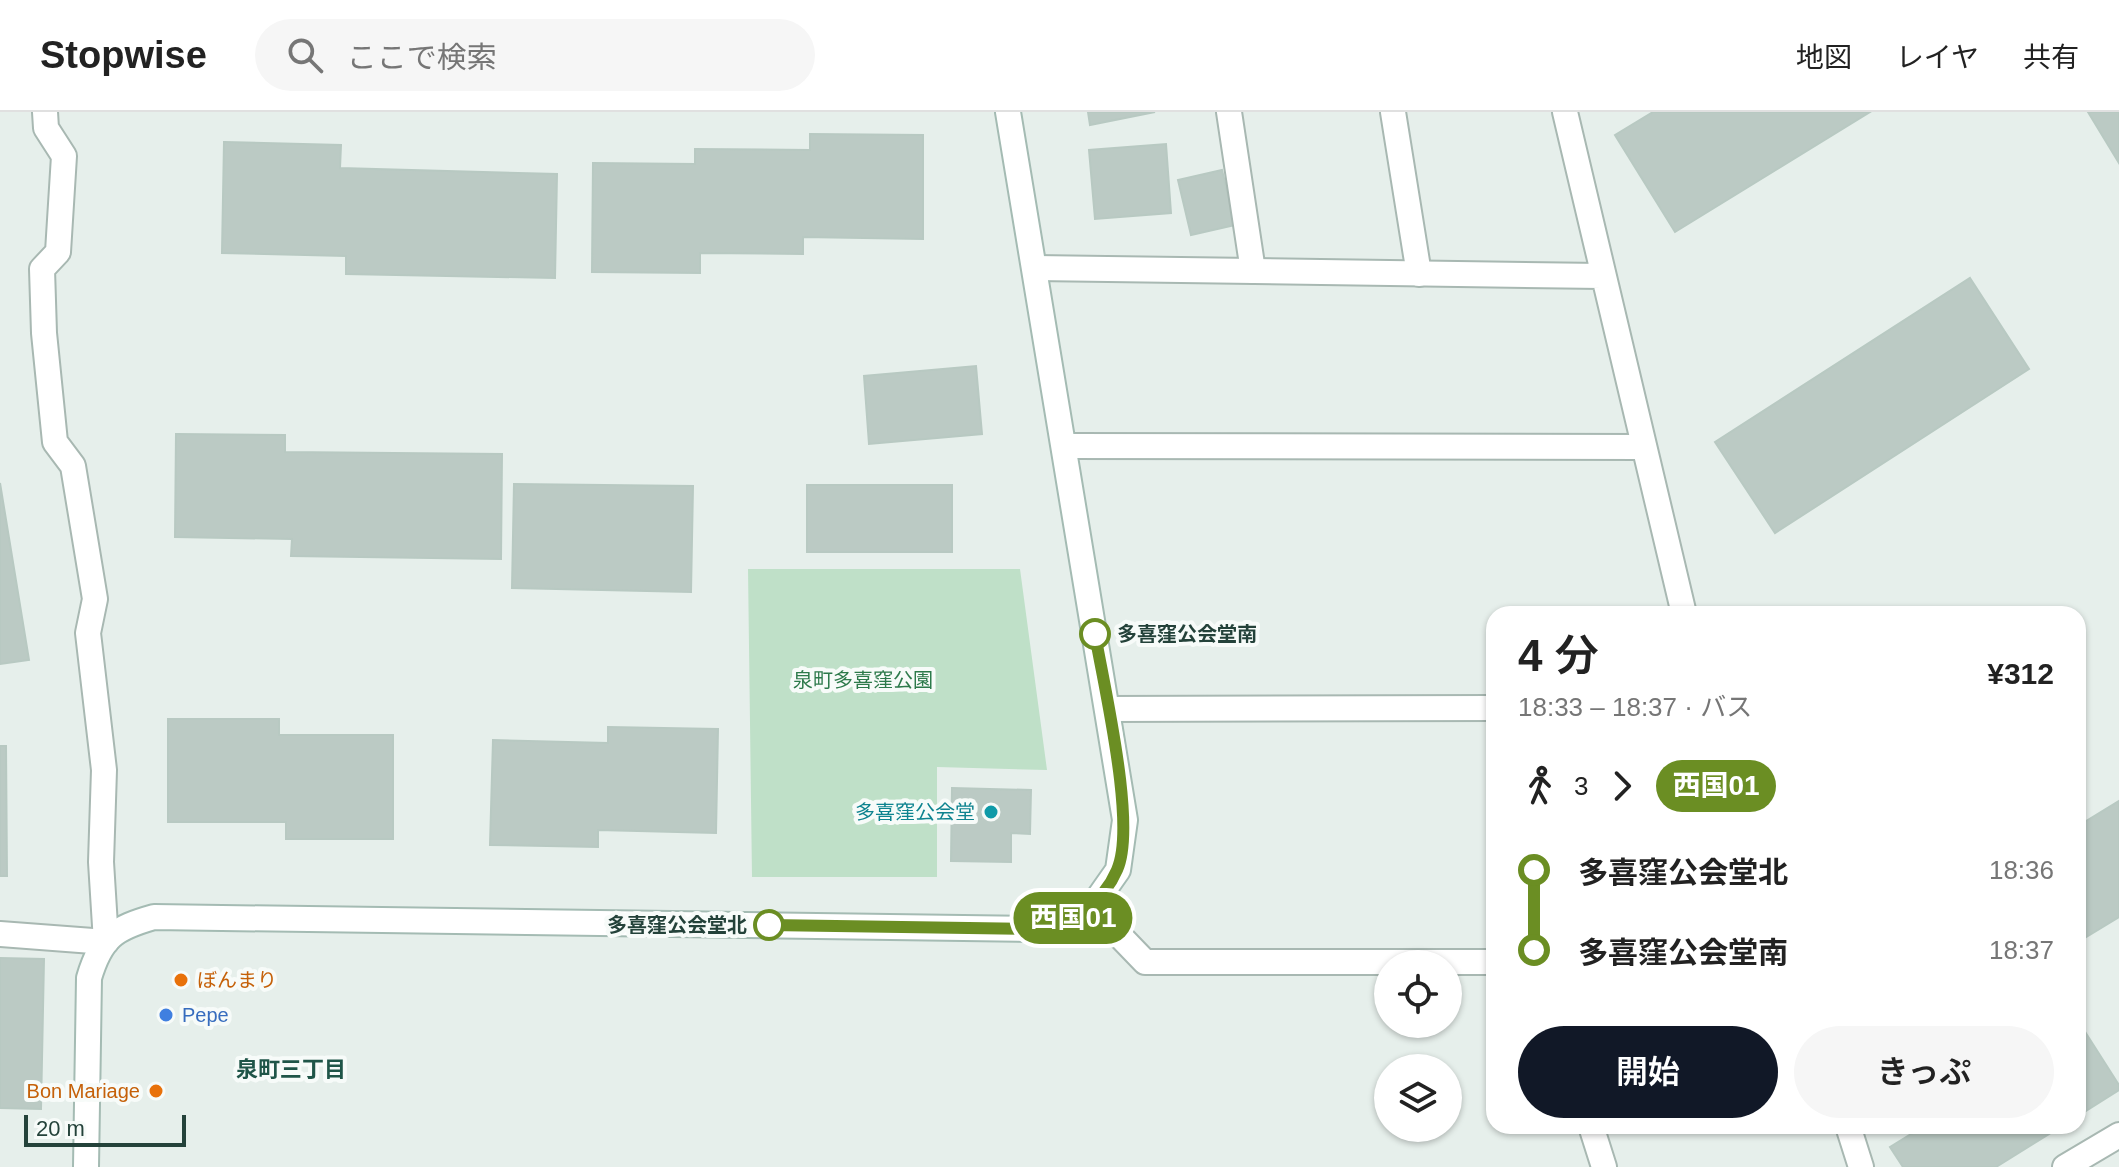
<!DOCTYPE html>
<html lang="ja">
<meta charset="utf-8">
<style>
:root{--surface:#fff;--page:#f6f6f6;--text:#222;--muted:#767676;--line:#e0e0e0;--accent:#111827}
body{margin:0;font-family:Helvetica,"Noto Sans JP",sans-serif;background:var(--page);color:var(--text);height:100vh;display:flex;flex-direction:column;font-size:30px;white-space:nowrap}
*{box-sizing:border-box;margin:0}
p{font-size:26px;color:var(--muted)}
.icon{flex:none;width:44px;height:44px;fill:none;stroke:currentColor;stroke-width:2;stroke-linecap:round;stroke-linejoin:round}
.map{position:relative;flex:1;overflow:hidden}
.drawer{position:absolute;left:1486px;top:494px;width:600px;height:528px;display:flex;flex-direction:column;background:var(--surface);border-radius:24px;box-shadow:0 2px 6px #0004}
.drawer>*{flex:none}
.badge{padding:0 16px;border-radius:26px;font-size:28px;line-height:52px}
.controls{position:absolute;left:1374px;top:838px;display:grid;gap:16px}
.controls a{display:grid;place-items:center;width:88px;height:88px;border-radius:50%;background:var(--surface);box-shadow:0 2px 6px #0004;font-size:40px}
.scale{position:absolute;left:24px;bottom:20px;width:162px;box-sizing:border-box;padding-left:8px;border:4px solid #24423a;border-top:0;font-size:22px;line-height:28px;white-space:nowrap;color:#24423a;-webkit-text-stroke:6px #f7fbf9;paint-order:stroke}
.map>.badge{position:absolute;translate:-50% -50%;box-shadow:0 0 0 4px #fff}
.legs{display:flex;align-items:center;gap:12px;height:88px;padding:0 32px;font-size:26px}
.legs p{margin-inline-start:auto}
.summary{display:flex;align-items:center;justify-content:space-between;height:136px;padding:0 32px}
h1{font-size:44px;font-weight:600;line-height:60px}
.action{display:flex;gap:16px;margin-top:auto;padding:16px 32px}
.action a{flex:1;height:92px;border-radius:48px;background:var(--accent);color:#fff;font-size:32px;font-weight:600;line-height:92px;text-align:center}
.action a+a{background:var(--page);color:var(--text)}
ul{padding:0 32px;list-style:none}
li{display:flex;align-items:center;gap:28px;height:80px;font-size:30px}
li i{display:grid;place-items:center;width:12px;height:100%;margin:0 10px;background:currentColor}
li i::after{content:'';width:20px;height:20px;margin:-10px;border:6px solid;border-radius:50%;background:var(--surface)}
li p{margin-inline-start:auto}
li:first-child i{background:linear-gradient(#0000 50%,currentColor 0)}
li:last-child i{background:linear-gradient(currentColor 50%,#0000 0)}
header{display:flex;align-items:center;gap:48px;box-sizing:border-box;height:112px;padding:0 40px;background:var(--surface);border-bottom:2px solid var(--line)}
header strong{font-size:38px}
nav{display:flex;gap:44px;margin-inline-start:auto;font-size:28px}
.search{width:560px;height:72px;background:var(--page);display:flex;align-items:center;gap:20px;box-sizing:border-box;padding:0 28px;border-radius:44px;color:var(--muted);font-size:30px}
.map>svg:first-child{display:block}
.green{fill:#bfe0c8}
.building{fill:#bbcac4;stroke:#b8c9c2;stroke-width:2}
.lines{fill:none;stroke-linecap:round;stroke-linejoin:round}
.lane-casing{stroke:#a8b8b2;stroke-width:28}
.street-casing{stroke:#a8b8b2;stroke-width:28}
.secondary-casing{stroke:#a4bbb3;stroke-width:28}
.lane{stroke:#fff;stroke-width:24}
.street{stroke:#fff;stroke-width:24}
.secondary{stroke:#fff;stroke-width:24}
.line-1-casing{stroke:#fff;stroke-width:18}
.line-1{stroke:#6b8e23;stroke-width:12}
.stop-1-dot{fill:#fff;stroke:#6b8e23;stroke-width:4}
.culture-dot{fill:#0f9aa8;stroke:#f7fbf9;stroke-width:3}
.food-dot{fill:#e8710a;stroke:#f7fbf9;stroke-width:3}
.shop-dot{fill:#3f7fe0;stroke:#f7fbf9;stroke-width:3}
.labels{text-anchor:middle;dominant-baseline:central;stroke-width:8;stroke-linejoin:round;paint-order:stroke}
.stop-label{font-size:20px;font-weight:bold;fill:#24423a;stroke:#f7fbf9;text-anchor:start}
.park-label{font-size:20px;fill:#2d7a4b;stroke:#f7fbf9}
.culture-label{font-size:20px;fill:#0d838f;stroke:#f7fbf9;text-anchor:end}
.food-label{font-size:20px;fill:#c56008;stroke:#f7fbf9;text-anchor:start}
.shop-label{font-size:20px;fill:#366cbe;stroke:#f7fbf9;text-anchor:start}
.neighbourhood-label{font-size:22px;font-weight:bold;fill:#1f5548;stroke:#f7fbf9}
</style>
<header>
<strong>Stopwise</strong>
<div class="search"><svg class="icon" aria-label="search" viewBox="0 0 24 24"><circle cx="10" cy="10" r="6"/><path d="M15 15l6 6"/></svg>ここで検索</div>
<nav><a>地図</a><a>レイヤ</a><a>共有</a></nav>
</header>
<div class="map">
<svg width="2119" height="1055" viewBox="0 0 2119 1055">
<rect width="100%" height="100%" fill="#e6efeb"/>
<path class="green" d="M748 457H1020L1047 658 937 655V765H752Z"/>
<path class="building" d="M1088 0H1155L1090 13Z
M1653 0H1870L1675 120 1615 23Z
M2088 0H2119V51Z
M810 22 923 23V127L803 125V142L700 141V161L592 160 593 51 695 52V37L810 38Z
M224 30 341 33 340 56 557 62 555 166 346 162V144L222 141Z
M1166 32 1171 101 1095 107 1089 38Z
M1222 58 1235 113 1191 123 1178 68Z
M1970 166 2029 257 1775 421 1715 330Z
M976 254 982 322 869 332 864 264Z
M176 322 285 323V340L502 342 501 447 291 444 292 427 175 425Z
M0 371 29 548 0 552Z
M514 372 693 374 691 480 512 476Z
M807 373H952V440H807Z
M168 607H279V623H393V727H286V710H168Z
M608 615 718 617 716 721 598 718V735L490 733 493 628 608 631Z
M0 634H6L7 764H0Z
M952 676 1031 678 1030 722 1011 721V750L951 749Z
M2119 689V805L2078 830V714Z
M0 846 44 847 41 997 0 996Z
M2082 915 2119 973V978L2078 1004V917Z
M1924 1014H2062L1996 1055H1903L1890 1035Z"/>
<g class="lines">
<g class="lane-casing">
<path id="lane" d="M1229 0 1253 159
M1393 0 1419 162
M1065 334 1642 335"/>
</g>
<g class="street-casing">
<path id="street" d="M1565 0 1684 502
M1035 156 1602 164
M1108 597 1494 596
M1092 795 1145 850H1494
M0 822 106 830 101 750 104 658 88 521 95 487 73 354 55 330 44 221 42 157 58 140 64 44 46 16 45 0
M1591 1014 1604 1055
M1848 1014 1861 1055
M2065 1055 2119 1023"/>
</g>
<g class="secondary-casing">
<path id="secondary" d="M86 1055 89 866C101 825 115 816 154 805L1037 817 1064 811 1092 795 1118 758 1125 708 1008 0"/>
</g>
<use href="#lane" class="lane"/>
<use href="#street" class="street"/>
<use href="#secondary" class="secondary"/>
</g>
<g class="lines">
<g class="line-1-casing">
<path id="line-1" d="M769 813 1037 817C1072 809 1102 793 1117 758 1137 714 1104 575 1095 522"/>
</g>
<use href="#line-1" class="line-1"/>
</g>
<g class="stop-1-dot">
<circle cx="1095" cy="522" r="14"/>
<circle cx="769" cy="813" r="14"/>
</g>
<circle class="culture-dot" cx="991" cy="700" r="8"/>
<g class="food-dot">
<circle cx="181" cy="868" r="8"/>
<circle cx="156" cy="979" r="8"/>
</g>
<circle class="shop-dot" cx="166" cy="903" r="8"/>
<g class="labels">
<g class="stop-label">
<text x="1117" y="522">多喜窪公会堂南</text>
<text x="747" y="813" text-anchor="end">多喜窪公会堂北</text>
</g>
<g class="park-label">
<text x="863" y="568">泉町多喜窪公園</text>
</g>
<g class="culture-label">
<text x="975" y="700">多喜窪公会堂</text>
</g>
<g class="food-label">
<text x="197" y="868">ぼんまり</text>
<text x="140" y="979" text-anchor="end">Bon Mariage</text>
</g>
<g class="shop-label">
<text x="182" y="903">Pepe</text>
</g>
<g class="neighbourhood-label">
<text x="291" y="957">泉町三丁目</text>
</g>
</g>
</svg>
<div class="controls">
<a><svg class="icon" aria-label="locate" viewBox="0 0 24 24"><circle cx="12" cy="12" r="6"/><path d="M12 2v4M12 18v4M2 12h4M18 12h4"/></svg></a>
<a><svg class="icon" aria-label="layers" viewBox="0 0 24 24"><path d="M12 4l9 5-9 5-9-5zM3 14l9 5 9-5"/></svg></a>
</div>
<div class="scale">20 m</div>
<b class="badge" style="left:1073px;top:806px;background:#6b8e23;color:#fff">西国01</b>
<section class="drawer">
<div class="summary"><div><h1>4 分</h1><p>18:33 – 18:37 · バス</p></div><b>¥312</b></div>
<div class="legs"><svg class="icon" aria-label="walk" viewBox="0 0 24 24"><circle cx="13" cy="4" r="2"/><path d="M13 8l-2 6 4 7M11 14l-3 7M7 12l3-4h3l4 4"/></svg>3<svg class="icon" aria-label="forward" viewBox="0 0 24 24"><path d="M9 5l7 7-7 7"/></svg><b class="badge" style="background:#6b8e23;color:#fff">西国01</b></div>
<ul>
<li><i style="color:#6b8e23"></i><b>多喜窪公会堂北</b><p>18:36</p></li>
<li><i style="color:#6b8e23"></i><b>多喜窪公会堂南</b><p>18:37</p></li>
</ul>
<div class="action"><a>開始</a><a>きっぷ</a></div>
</section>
</div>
